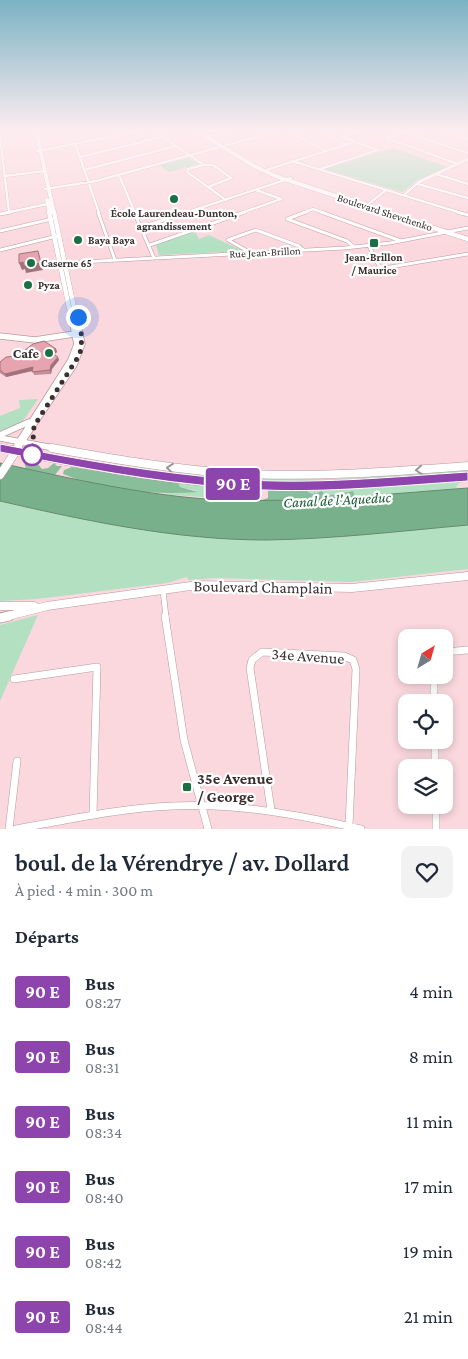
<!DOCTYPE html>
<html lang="fr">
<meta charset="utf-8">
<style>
:root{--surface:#fff;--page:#f2f2f3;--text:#1f2937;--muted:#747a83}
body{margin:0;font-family:"Crimson Pro",serif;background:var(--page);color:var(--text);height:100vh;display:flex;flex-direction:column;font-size:19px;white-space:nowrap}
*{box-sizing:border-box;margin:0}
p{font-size:16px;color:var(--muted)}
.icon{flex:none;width:28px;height:28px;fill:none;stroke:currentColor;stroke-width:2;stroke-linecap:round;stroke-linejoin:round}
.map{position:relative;height:829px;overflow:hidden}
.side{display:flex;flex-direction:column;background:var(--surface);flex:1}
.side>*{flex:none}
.badge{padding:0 10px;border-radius:4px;font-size:18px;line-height:32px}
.needle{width:32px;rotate:37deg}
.tools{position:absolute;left:398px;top:629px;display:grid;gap:10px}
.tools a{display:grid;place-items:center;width:55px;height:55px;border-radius:10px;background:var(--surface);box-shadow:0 2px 8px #0003;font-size:25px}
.you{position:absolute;width:25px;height:25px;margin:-12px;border:4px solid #fff;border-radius:50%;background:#1a73e8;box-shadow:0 0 0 8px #1a73e833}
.map>.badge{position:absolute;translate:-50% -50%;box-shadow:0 0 0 2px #fff}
h2{padding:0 15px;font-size:19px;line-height:45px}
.round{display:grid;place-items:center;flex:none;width:52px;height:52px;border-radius:10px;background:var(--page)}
.summary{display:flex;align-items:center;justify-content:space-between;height:85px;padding:0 15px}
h1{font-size:24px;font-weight:600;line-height:38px}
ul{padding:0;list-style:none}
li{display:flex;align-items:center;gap:15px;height:65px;padding:0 15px}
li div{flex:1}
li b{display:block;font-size:19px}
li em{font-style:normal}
li .badge{min-width:55px;font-weight:700;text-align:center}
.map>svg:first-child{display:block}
.green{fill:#b2e0c1}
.forest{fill:#88bf9a}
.water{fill:#79b08c;stroke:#668970}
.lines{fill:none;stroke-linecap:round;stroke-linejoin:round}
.street-far3-casing{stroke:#b8999e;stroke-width:3}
.street-far2-casing{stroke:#b8999e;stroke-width:4}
.street-far1-casing{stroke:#b8999e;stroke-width:6}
.street-casing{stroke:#b8999e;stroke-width:8}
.secondary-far4-casing{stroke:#b8999e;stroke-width:4.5}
.secondary-far3-casing{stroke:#b8999e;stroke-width:5}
.secondary-far2-casing{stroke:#b8999e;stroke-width:7}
.secondary-far1-casing{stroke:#b8999e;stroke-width:9}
.secondary-casing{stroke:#b8999e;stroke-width:11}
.street-far3{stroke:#fff;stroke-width:2.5}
.street-far2{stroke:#fff;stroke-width:3}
.street-far1{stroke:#fff;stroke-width:5}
.street{stroke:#fff;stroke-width:7}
.secondary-far4{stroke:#fff;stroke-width:4}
.secondary-far3{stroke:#fff;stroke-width:4.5}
.secondary-far2{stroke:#fff;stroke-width:5.5}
.secondary-far1{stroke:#fff;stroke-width:8}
.secondary{stroke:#fff;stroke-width:9}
.wall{fill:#c58d97}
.shaded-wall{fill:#a0737b}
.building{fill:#e5a4b0;stroke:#a0737b}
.oneway{stroke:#9c9698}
.line{fill:#8e44ad;stroke:#fff}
.walk{stroke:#3a2e30;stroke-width:5;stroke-dasharray:0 9}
.poi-dot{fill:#1a7043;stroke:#fff;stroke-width:2}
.stop-dot{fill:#fff;stroke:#8e44ad;stroke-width:2.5}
.labels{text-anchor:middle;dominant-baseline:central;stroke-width:4.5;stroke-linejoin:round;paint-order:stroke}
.far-street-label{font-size:11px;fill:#3a2e30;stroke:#fff}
.far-poi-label{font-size:11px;font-weight:bold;fill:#3a2e30;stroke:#fff;text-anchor:start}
.poi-label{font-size:14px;font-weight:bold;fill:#3a2e30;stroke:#fff;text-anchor:end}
.water-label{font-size:15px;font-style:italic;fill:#1b5a37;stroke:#fff}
.near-street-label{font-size:16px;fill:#3a2e30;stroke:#fff}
.near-poi-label{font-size:16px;font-weight:bold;fill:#3a2e30;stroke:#fff;text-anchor:start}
</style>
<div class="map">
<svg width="468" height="829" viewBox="0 0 468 829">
<rect width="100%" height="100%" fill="#fad8de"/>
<path class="green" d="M393 148 447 167 416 181 402 192 325 169Z
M188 158 199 164 169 172 159 165Z
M195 231 199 239 209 235 243 251 159 255 156 245Z
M38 399 21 424 0 431V416L20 408 19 400Z
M56 456 169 472 244 478 333 479 468 470V472C399 478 329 484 260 481 191 479 124 468 56 456Z
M468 480 459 483 456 487 458 489 355 497 351 491 325 496 319 491 312 494 305 490Z
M178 483 226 487 225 492 230 499 159 494 198 491 180 487Z
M0 501C87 521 176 539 266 540 335 540 401 530 468 525V569L351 582 215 578 188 580 187 577 167 583 37 599 0 601Z
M38 615 0 701V625Z"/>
<path class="forest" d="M26 457 38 460 37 463 42 469 48 468 54 463 57 466H62L55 475 26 469 23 458Z
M72 467 178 483 180 487 198 492C155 495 104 491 63 474L64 470Z
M226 487 262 489V492L242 496 241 500 230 499 225 492Z
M271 490H305L312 494 322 491 325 496 353 491 355 497 259 501 268 498V491Z"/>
<path class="water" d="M0 463C73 479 146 496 221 500 304 503 386 494 468 488V525C401 531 335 539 266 540 176 540 87 521 0 501Z"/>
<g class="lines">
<g class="street-far3-casing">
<path id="street-far3" d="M286 130 326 151
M317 130 347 145
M413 130 386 138 458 164
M443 130 468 139
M408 133 468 153
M0 136 9 212
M207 137 235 130
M342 137 366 130
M76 146 99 213
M37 151 148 130 157 133 204 165H213L231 178 208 187
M80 157 162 137
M292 161 461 213
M204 165 188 169 187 172 226 200
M320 169 378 150 342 137
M84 170 176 146
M263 171 355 142
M436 174 468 184
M119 175 135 213
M5 176 45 171
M418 184 468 198
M45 189 96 181 282 130
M404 195 419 182 468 159
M366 206 386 190
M5 213 52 203
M185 213 291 178
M241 213 281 199 256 190
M303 213 313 209 324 213"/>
</g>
<g class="street-far2-casing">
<path id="street-far2" d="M98 212 115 260
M134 212 154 258
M306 212 287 219 347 241 354 247
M321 212 401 241
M457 212 468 215
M0 214 11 212
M142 227 188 212
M0 231 52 219
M150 245 245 212
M369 246 379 266 384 268 468 254
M0 250 57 236
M251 253 228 240 256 230 299 246 304 251
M62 263 345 248 390 243 468 228"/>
</g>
<g class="street-far1-casing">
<path id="street-far1" d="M163 590 166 617"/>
</g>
<g class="street-casing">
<path id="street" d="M165 616 184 740 208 829
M444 652 468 650
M434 675V702
M14 679 97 667 93 815
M435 740V768
M436 805V829
M271 810 250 668 252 660 262 652 344 656 353 660 356 669 349 826
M9 829 17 761
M16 829C68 820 120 808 173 806 237 803 300 815 361 829"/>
</g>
<g class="secondary-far4-casing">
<path id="secondary-far4" d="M36 130 54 213
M195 130 254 166 278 177 388 213
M47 200 50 213"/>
</g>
<g class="secondary-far3-casing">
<path id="secondary-far3" d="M49 212 71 317
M54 212 76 317
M384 212 468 239"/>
</g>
<g class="secondary-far2-casing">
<path id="secondary-far2" d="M0 336 35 340 80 333
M0 435 29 422
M0 438 59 449
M17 445 71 360 77 344 71 316
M0 448 7 449
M17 449 74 365 82 344 76 316"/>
</g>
<g class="secondary-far1-casing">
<path id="secondary-far1" d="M1 448C85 465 170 482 256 485 327 487 397 481 468 476
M52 448C111 459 170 469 229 473 309 478 389 472 468 466
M0 475 18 448
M0 606H34
M4 617 47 606 198 585 352 588 468 576"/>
</g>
<g class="secondary-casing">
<path id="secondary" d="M0 618 9 616"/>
</g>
<use href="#street-far3" class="street-far3"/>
<use href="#street-far2" class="street-far2"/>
<use href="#street-far1" class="street-far1"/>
<use href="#street" class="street"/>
<use href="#secondary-far4" class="secondary-far4"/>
<use href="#secondary-far3" class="secondary-far3"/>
<use href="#secondary-far2" class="secondary-far2"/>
<use href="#secondary-far1" class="secondary-far1"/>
<use href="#secondary" class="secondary"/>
</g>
<path class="wall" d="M56 349 57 352 54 354 59 360 52 369 51 374 34 375 33 371 6 377 0 373V362L17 356Z"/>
<path class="shaded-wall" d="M38 251 43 270 26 273 25 269 22 270 19 263Z
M56 349 57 352 52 356 50 352Z
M58 357 59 360 52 369 51 374 50 370 51 365Z
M33 367 35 370 6 377 5 374Z"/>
<path class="building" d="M38 251 41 263 24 266 23 262 19 263V254Z
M44 341 56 349 50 352 58 357 51 365 50 370 32 372 33 367 5 374 0 370V362L6 357 17 356 33 344Z"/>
<defs><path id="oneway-chevron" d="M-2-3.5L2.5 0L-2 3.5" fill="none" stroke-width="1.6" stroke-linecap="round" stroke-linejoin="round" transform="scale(1.25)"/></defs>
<g class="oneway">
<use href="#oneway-chevron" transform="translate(170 468) rotate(-174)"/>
<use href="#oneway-chevron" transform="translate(419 470) rotate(176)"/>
</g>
<linearGradient id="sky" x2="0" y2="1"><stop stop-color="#7bb2c3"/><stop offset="0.53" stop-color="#fdedf0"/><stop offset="1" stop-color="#fdedf0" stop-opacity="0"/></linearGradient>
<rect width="468" height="246" fill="url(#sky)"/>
<path class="line" d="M0 444C77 459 154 473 233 479 311 485 390 477 468 472V481C390 486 311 495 233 488 153 482 78 467 0 452Z"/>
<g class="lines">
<path class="walk" d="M32 455 34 426 80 354 82 338 78 317"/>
</g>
<g class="poi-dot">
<circle cx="174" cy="199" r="5"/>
<circle cx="78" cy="240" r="5"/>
<rect x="369" y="238" width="10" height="10" rx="2.5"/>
<circle cx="31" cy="263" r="5"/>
<circle cx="28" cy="285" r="5"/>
<circle cx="49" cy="353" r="5"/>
<rect x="182" y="782" width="10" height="10" rx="2.5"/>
</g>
<circle class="stop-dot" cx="32" cy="455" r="10"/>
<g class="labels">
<g class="far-street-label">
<text transform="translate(385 212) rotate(18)">Boulevard Shevchenko</text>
<text transform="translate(265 252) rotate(-3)">Rue Jean-Brillon</text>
</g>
<g class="far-poi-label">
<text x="174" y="213" text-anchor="middle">École Laurendeau-Dunton,<tspan x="174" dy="13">agrandissement</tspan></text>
<text x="88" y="240">Baya Baya</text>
<text x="374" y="257" text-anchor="middle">Jean-Brillon<tspan x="374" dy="13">/ Maurice</tspan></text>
<text x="41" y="263">Caserne 65</text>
<text x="38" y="285">Pyza</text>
</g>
<g class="poi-label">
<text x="39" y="353">Cafe</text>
</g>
<g class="water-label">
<text transform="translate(337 500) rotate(-3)">Canal de l'Aqueduc</text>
</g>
<g class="near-street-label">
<text transform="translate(263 587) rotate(1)">Boulevard Champlain</text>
<text transform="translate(308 656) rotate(4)">34e Avenue</text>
</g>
<g class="near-poi-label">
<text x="197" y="778">35e Avenue<tspan x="197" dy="18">/ George</tspan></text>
</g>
</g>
</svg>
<div class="tools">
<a><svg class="needle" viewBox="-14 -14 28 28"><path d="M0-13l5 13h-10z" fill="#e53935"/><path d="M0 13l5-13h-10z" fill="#747a83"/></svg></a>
<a><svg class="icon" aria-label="locate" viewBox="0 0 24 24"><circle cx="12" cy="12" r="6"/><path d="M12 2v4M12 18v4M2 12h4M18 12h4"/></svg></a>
<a><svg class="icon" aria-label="layers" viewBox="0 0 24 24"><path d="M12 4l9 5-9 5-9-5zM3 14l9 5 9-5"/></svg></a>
</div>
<div class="you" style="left:78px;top:317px"></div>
<b class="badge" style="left:233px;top:484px;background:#8e44ad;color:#fff">90 E</b>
</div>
<section class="side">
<div class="summary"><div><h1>boul. de la Vérendrye / av. Dollard</h1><p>À pied · 4 min · 300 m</p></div><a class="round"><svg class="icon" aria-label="heart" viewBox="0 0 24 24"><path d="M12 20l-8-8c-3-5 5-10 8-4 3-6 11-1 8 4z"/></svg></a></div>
<h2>Départs</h2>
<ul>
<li><span class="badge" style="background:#8e44ad;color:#fff">90 E</span><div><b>Bus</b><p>08:27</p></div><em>4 min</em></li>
<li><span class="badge" style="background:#8e44ad;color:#fff">90 E</span><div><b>Bus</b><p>08:31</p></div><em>8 min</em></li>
<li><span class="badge" style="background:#8e44ad;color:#fff">90 E</span><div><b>Bus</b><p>08:34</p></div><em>11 min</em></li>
<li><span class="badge" style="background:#8e44ad;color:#fff">90 E</span><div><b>Bus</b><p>08:40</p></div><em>17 min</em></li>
<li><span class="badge" style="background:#8e44ad;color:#fff">90 E</span><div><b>Bus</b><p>08:42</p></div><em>19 min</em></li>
<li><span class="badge" style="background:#8e44ad;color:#fff">90 E</span><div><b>Bus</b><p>08:44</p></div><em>21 min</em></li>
</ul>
</section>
